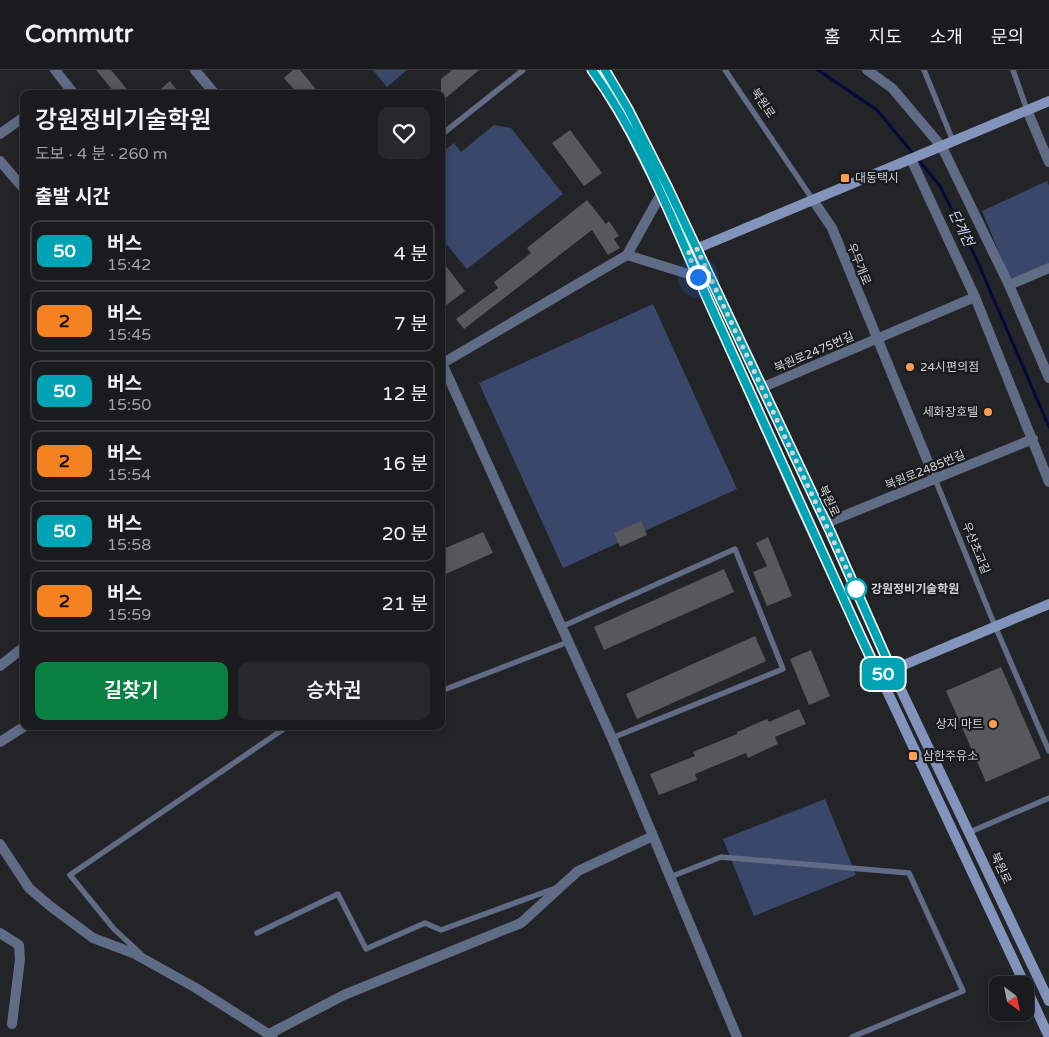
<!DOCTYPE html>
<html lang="ko">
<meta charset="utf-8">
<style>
:root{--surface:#1a1b1e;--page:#27282b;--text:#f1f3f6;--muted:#9fa1a4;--line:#38393c;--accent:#0b8043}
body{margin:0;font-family:"Varela Round","Noto Sans KR",sans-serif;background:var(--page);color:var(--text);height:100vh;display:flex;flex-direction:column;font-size:19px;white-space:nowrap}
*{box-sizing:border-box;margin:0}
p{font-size:16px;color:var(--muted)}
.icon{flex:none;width:28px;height:28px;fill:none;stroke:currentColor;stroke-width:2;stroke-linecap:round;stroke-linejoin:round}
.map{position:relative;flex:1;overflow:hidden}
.sheet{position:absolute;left:20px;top:20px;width:425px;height:640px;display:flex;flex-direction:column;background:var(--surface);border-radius:10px;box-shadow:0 2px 12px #0003,0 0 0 1px var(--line)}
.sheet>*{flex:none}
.badge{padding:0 10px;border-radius:8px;font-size:18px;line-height:32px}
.needle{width:32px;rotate:147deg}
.controls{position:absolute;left:989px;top:906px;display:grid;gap:10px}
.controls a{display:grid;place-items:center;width:45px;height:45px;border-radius:10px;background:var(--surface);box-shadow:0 2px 12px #0003,0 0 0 1px var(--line);font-size:25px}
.you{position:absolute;width:25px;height:25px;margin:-12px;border:4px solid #fff;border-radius:50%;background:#1a73e8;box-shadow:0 0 0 8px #1a73e833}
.map>.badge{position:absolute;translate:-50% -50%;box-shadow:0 0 0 2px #fff}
h2{padding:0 15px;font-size:19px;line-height:45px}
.round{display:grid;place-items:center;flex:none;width:52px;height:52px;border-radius:10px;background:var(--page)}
.summary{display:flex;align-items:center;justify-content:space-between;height:85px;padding:0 15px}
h1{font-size:24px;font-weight:600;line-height:38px}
.primary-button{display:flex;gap:10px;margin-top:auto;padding:10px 15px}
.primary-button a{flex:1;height:58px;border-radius:10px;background:var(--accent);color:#fff;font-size:20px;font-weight:600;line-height:58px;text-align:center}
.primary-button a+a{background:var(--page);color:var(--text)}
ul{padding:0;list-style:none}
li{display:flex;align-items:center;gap:15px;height:62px;margin:0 10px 8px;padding:0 5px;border:2px solid var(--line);border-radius:10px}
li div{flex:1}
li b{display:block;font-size:19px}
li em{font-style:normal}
li .badge{min-width:55px;font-weight:700;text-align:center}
header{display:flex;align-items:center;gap:30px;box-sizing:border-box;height:70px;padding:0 25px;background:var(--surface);border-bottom:1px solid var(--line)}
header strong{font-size:24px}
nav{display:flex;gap:28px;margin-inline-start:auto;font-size:18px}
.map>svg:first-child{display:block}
.green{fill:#39476b}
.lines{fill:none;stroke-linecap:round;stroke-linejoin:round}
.stream{stroke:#03093b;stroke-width:3}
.building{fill:#56585c}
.lane{stroke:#606b85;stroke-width:5.5}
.street{stroke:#606b85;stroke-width:10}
.secondary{stroke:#8293bc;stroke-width:10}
.line-casing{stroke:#fff;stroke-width:11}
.line{stroke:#00a3b4;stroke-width:8}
.walk{stroke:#d2d3d5;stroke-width:5;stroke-dasharray:0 9}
.poi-dot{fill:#fc9d52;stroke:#191b1e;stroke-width:2}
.stop-dot{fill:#fff;stroke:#00a3b4;stroke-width:2.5}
.labels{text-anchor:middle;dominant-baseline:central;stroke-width:4.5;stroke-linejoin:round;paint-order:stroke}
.street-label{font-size:12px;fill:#d2d3d5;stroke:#191b1e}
.poi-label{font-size:12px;fill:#d2d3d5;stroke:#191b1e;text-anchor:start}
.stop-label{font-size:12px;font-weight:bold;fill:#d2d3d5;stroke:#191b1e;text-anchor:start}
.water-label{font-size:14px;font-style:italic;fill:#cad9fc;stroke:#191b1e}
</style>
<header>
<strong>Commutr</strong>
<nav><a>홈</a><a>지도</a><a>소개</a><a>문의</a></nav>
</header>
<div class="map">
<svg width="1049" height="967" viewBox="0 0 1049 967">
<rect width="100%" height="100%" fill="#232428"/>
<path class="green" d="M373 0H407L387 17Z
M494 55 511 58 563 124 467 199 441 168V83L454 73 461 82Z
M1047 111 1049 116V194L1014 210 1009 206 982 141Z
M653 234 737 419 563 498 479 313Z
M825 729 856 805 754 846 723 769Z"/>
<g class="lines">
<path class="stream" d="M818 0 877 40 940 116 976 188 1049 357"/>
</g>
<path class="building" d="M96 0H111L131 24H116Z
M293 0H300L320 24H298L284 8Z
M452 0H479L441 32V9Z
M170 11 180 24H155Z
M570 60 602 103 584 116 552 73Z
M587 130 606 154 609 151 619 166 614 169 620 178 608 185 592 160 464 259 456 249 498 218 494 212 531 183 527 178Z
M446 196 465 221 441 239V200Z
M641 451 647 465 620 477 614 463Z
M483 462 493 483 441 506V480Z
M768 467 792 526 767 536 753 502 767 496 756 473Z
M724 499 734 522 604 580 594 557Z
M755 566 766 591 637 649 626 624Z
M811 580 830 626 809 635 790 589Z
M1001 597 1041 688 986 712 946 621Z
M799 639 806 654 775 667 778 674 748 688 746 683 695 704 697 710 659 725 650 704 695 686 693 682 737 664V662L767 649 769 652Z"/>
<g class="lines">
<path class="lane" d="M725 0 813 130
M924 0 953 71
M1013 0 1027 40
M441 65 523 0
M935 409 995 556 1049 681
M561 557 735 479 783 599 612 668
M441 621 568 572
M970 762 1049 728
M670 807 721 787 909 803 963 921 852 967
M257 863 338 824 366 879 425 853 441 860 556 818
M141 884 114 859 70 805 288 656"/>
<path class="street" d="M55 0 74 24
M195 0 215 24
M867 0 892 18 942 77 1009 215 1049 308
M57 24H58
M1027 40 1049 92
M0 64 24 47
M911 89 975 227 1049 412
M0 91 24 119
M813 130 832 158 935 409
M627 185 698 207
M1009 215 1049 198
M441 291 612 668 737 967
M443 293 627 185 661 124
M761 318 975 227
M826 453 1033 369
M0 596 24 577
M0 672 25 656
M0 774 29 818 50 836 93 868 133 883 196 918 273 967
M0 863 19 875 20 889 12 954
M269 964 344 925 521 853 578 801 653 766"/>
<path class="secondary" d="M592 0 607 21 626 54 661 124 796 427 1025 915
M605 0 628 39 668 118 830 461 892 601 1049 931
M691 181 1049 31
M887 602 1049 534
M1025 915 1049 967"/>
</g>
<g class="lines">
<g class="line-casing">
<path id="line" d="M592 0C642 69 673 152 708 230 765 355 821 481 879 606L892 601 830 461 668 118 628 39 605 0"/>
</g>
<use href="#line" class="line"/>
<path class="walk" d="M698 207 688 183 697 179 856 519"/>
</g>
<g class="poi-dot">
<rect x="840" y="103" width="10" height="10" rx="2.5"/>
<circle cx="910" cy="297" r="5"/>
<circle cx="988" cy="342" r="5"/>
<circle cx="993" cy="654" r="5"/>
<rect x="908" y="681" width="10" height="10" rx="2.5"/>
</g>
<circle class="stop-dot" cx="856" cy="519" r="10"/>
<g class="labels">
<g class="street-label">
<text transform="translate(763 33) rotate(56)">북원로</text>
<text transform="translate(859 194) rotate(68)">우무개로</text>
<text transform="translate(814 282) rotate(-23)">북원로2475번길</text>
<text transform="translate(925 400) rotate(-22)">북원로2485번길</text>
<text transform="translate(829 431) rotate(64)">북원로</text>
<text transform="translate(976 478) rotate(68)">우산초교길</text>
<text transform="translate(1001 798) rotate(65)">북원로</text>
</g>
<g class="poi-label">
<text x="855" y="108">대동택시</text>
<text x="920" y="297">24시편의점</text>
<text x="978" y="342" text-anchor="end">세화장호텔</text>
<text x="983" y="654" text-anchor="end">상지 마트</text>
<text x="923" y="686">삼한주유소</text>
</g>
<g class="stop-label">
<text x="871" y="519">강원정비기술학원</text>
</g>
<g class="water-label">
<text transform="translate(961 158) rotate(64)">단계천</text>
</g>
</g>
</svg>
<div class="controls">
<a><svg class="needle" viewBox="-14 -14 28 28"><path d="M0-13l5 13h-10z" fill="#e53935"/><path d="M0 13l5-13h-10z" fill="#9fa1a4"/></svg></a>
</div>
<div class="you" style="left:698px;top:207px"></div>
<b class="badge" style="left:883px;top:604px;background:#00a3b4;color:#fff">50</b>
<section class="sheet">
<div class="summary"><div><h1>강원정비기술학원</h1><p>도보 · 4 분 · 260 m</p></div><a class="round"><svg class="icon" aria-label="heart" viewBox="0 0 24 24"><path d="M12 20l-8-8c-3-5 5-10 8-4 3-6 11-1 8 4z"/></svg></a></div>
<h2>출발 시간</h2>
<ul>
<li><span class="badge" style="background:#00a3b4;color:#fff">50</span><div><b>버스</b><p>15:42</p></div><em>4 분</em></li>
<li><span class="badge" style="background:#f58220;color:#111">2</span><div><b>버스</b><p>15:45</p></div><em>7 분</em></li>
<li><span class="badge" style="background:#00a3b4;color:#fff">50</span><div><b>버스</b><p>15:50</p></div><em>12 분</em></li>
<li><span class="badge" style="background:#f58220;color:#111">2</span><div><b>버스</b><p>15:54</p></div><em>16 분</em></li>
<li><span class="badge" style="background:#00a3b4;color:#fff">50</span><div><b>버스</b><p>15:58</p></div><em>20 분</em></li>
<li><span class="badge" style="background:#f58220;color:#111">2</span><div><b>버스</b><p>15:59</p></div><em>21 분</em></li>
</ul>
<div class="primary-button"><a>길찾기</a><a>승차권</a></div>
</section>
</div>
